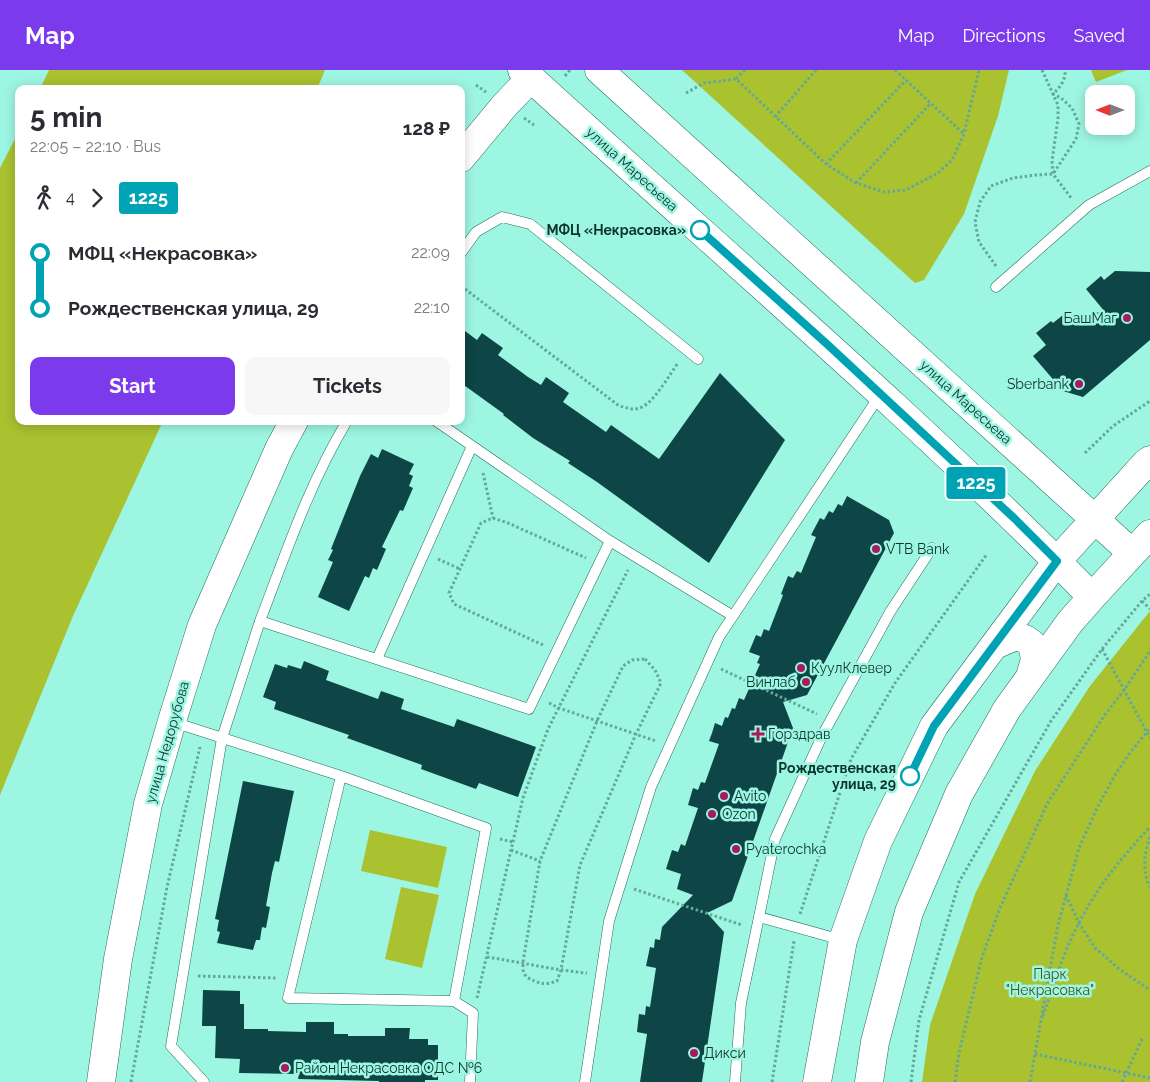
<!DOCTYPE html>
<meta charset="utf-8">
<style>
:root{--surface:#fff;--page:#f7f7f7;--text:#2b2b33;--muted:#7c7c81;--accent:#7c3aed}
body{margin:0;font-family:Raleway,sans-serif;background:var(--page);color:var(--text);height:100vh;display:flex;flex-direction:column;font-size:19px;white-space:nowrap}
*{box-sizing:border-box;margin:0}
p{font-size:16px;color:var(--muted)}
.icon{flex:none;width:28px;height:28px;fill:none;stroke:currentColor;stroke-width:2;stroke-linecap:round;stroke-linejoin:round}
.map{position:relative;flex:1;overflow:hidden}
.details{position:absolute;left:15px;top:15px;width:450px;height:340px;display:flex;flex-direction:column;background:var(--surface);border-radius:10px;box-shadow:0 2px 12px #0003}
.details>*{flex:none}
.badge{padding:0 10px;border-radius:4px;font-size:18px;line-height:32px}
.needle{width:32px;rotate:270deg}
.controls{position:absolute;left:1085px;top:15px;display:grid;gap:10px}
.controls a{display:grid;place-items:center;width:50px;height:50px;border-radius:10px;background:var(--surface);box-shadow:0 2px 12px #0003;font-size:25px}
.map>.badge{position:absolute;translate:-50% -50%;box-shadow:0 0 0 2px #fff}
.legs{display:flex;align-items:center;gap:8px;height:55px;padding:0 15px;font-size:16px}
.legs p{margin-inline-start:auto}
.headline{display:flex;align-items:center;justify-content:space-between;height:85px;padding:0 15px}
h1{font-size:28px;font-weight:700;line-height:38px}
.cta{display:flex;gap:10px;margin-top:auto;padding:10px 15px}
.cta a{flex:1;height:58px;border-radius:10px;background:var(--accent);color:#fff;font-size:20px;font-weight:700;line-height:58px;text-align:center}
.cta a+a{background:var(--page);color:var(--text)}
ul{padding:0 15px;list-style:none}
li{display:flex;align-items:center;gap:18px;height:55px;font-size:19px}
li i{display:grid;place-items:center;width:8px;height:100%;margin:0 6px;background:currentColor}
li i::after{content:'';width:12px;height:12px;margin:-6px;border:4px solid;border-radius:50%;background:var(--surface)}
li p{margin-inline-start:auto}
li:first-child i{background:linear-gradient(#0000 50%,currentColor 0)}
li:last-child i{background:linear-gradient(currentColor 50%,#0000 0)}
header{display:flex;align-items:center;gap:30px;box-sizing:border-box;height:70px;padding:0 25px;background:var(--accent);color:#fff}
header strong{font-size:24px}
nav{display:flex;gap:28px;margin-inline-start:auto;font-size:18px}
.map>svg:first-child{display:block}
.green{fill:#aac130}
.building{fill:#0e4547}
.lines{fill:none;stroke-linecap:round;stroke-linejoin:round}
.lane-casing{stroke:#256b5e;stroke-width:11}
.secondary-casing{stroke:#256b5e;stroke-width:29}
.path{stroke:#63a899;stroke-width:3;stroke-dasharray:2.5 2.5;stroke-linecap:butt}
.lane{stroke:#fff;stroke-width:10}
.secondary{stroke:#fff;stroke-width:28}
.line-1-casing{stroke:#fff;stroke-width:11}
.line-1{stroke:#00a3b4;stroke-width:8}
.stop-1-dot{fill:#fff;stroke:#00a3b4;stroke-width:2.5}
.poi-dot{fill:#a71a5d;stroke:#9df6e2;stroke-width:2}
.labels{text-anchor:middle;dominant-baseline:central;stroke-width:5;stroke-linejoin:round;paint-order:stroke}
.street-label{font-size:14px;fill:#0d332c;stroke:#9df6e2}
.stop-label{font-size:14px;font-weight:bold;fill:#0d332c;stroke:#9df6e2;text-anchor:end}
.poi-label{font-size:14px;fill:#0d332c;stroke:#9df6e2;text-anchor:start}
.park-label{font-size:14px;fill:#48511b;stroke:#9df6e2}
</style>
<header>
<strong>Map</strong>
<nav><a>Map</a><a>Directions</a><a>Saved</a></nav>
</header>
<div class="map">
<svg width="1150" height="1012" viewBox="0 0 1150 1012">
<rect width="100%" height="100%" fill="#9df6e2"/>
<path class="green" d="M49 0H325L317 19H40Z
M682 0H1009L998 46 964 144 924 210 915 213Z
M1091 0H1127L1096 12Z
M19 61V351H163L73 546 0 725V98Z
M1150 541V1012H922L930 955 975 824 1035 701 1090 616Z
M370 760 447 777 438 818 361 801Z
M401 817 439 825 422 898 385 889Z"/>
<path class="building" d="M1115 201 1150 202V270L1083 327 1063 321 1033 286 1046 275 1036 263 1051 251 1053 253 1063 245 1105 242 1086 219 1101 206 1104 210Z
M461 258 477 270 482 263 503 278 498 285 528 307 541 315 546 307 569 323 563 332 606 362 611 355 659 389 720 303 785 370 709 493 597 412 568 393 570 391 533 368 503 345 504 344 461 313Z
M382 379 414 394 409 404 413 406 409 416 413 418 403 441 400 440 382 477 386 479 377 500 373 498 369 508 365 506 349 541 318 527 333 492 328 490 333 480 331 479 360 406 371 384 378 388Z
M847 426 889 450 894 463 807 625 783 632 793 658 732 831 707 843 724 862 702 1012H640L647 964 637 962 639 944 645 945 646 936 650 937 656 898 646 896 650 877 654 878 655 869 660 870 662 857 693 825 677 819 681 804 666 799 672 780 678 782 681 774 685 776 698 738 688 735 693 718 698 720 701 712 705 713 719 674 709 671 712 663 715 653 722 656 725 647 728 648 732 638 735 639 739 628 744 630 760 594 757 593 760 586 749 582 756 565 761 567 764 559 769 561 783 525 781 524 788 506 793 508 797 501 801 503 816 467 811 465 820 448 824 450 829 441 833 443 838 434 842 436Z
M304 591 329 601 326 610 378 629 381 621 404 629 401 639 454 657 457 649 536 677 518 727 479 713 476 719 421 699 422 695 347 668 349 665 274 639 276 632 263 627 275 594 287 598 288 595 301 599Z
M243 711 294 721 279 792 275 791 272 803 266 836 270 837 266 858 262 857 260 870H256L253 880 217 873 220 862 217 861 219 850 215 849Z
M203 920 240 921V934H244V959H268V961L306 962V952H334V964H348V966H385V958H410L409 969H428V975H438V1010H425V1012H379V1011L298 1009 299 1004 239 1003 240 989 215 988 216 956H202Z"/>
<g class="lines">
<g class="lane-casing">
<path id="lane" d="M461 183 476 162 502 147 530 154 698 289
M996 217 1089 135 1150 101
M610 471 733 546
M260 551C286 483 309 414 347 351
M377 589 472 376
M173 652 341 706 288 928 454 931 486 758 341 706
M842 870 759 847 775 769 822 666 890 542 932 478
M454 931 473 943 470 1012
M204 1012 171 976 222 668 260 551 529 639 610 471 436 351
M585 1012 609 851 651 717 719 567 880 325
M735 1012 741 933 759 847"/>
</g>
<g class="secondary-casing">
<path id="secondary" d="M522 0C713 175 911 342 1092 527
M599 0 1132 483
M461 88 505 35 531 8
M995 575 1016 566 1025 569 1032 574 1035 589 1030 607
M101 1012 118 889 148 734 172 651 202 555 279 379 294 351
M817 1012 843 870 878 771 934 656 1057 491 1146 393 1150 390
M869 1012 875 972 909 842 959 724 1007 639 1070 552 1092 527 1150 464"/>
</g>
<path class="path" d="M745 0 736 9 826 94 856 113 884 122 906 120 938 103 952 90 964 64 979 0
M895 0 964 64
M1042 0 1058 35V48L1052 91 1053 104 1072 129
M565 6 570 0
M476 15 486 22
M686 23 704 13 736 9
M775 47 816 0
M524 48 534 55
M826 94 906 10
M856 113 931 33
M996 196 979 172 975 152 980 132 991 116 1013 108 1036 105 1053 104 1076 69 1079 54 1072 38 1061 28 1053 24C1060 17 1066 10 1065 0
M461 216 618 335C626 338 634 341 642 337 654 332 670 304 678 293
M1085 383 1113 356 1150 331
M483 403 493 448
M438 489 460 499
M1142 531 1150 539
M543 575 454 534 449 523 481 453 493 448 508 453 586 488
M1102 579 1150 668
M645 589 655 600 661 613 636 664 580 795 561 900 557 911C543 916 539 913 526 907L523 900V892L540 791 597 651 623 596 632 590Z
M721 599 817 644
M549 633 559 638 656 671
M1150 767C1144 783 1142 801 1150 817
M500 769 513 772
M511 780 540 791
M634 819 742 855
M1066 825 1079 853 1095 878 1119 899 1150 920
M800 844 851 689 895 613 987 484
M487 887C520 892 553 900 587 903
M198 906 277 908
M477 928 523 728 548 659 628 500
M1043 946C1054 915 1063 882 1079 853 1097 817 1123 786 1150 757
M1035 984 1150 1008
M131 1012 167 817 200 677
M772 1012 794 871
M911 1012 919 950 959 812 1051 651 1102 579 1142 531 1150 524
M955 1012 959 983 982 887 1000 838 1047 734 1104 646 1124 620 1150 581
M1030 1012 1058 855 1079 778 1097 738 1115 705 1129 684 1150 658
M1122 1012 1143 967"/>
<use href="#lane" class="lane"/>
<use href="#secondary" class="secondary"/>
</g>
<g class="lines">
<g class="line-1-casing">
<path id="line-1" d="M700 160 828 275 1015 449 1057 491 934 656 910 706"/>
</g>
<use href="#line-1" class="line-1"/>
</g>
<g class="stop-1-dot">
<circle cx="700" cy="160" r="9"/>
<circle cx="910" cy="706" r="9"/>
</g>
<g class="poi-dot">
<circle cx="1127" cy="248" r="5"/>
<circle cx="1079" cy="314" r="5"/>
<circle cx="876" cy="479" r="5"/>
<circle cx="801" cy="598" r="5"/>
<circle cx="806" cy="612" r="5"/>
<path d="M755.5 656.5h5v5h5v5h-5v5h-5v-5h-5v-5h5z"/>
<circle cx="724" cy="726" r="5"/>
<circle cx="712" cy="744" r="5"/>
<circle cx="736" cy="779" r="5"/>
<circle cx="694" cy="983" r="5"/>
<circle cx="285" cy="998" r="5"/>
</g>
<g class="labels">
<g class="street-label">
<text transform="translate(632 99) rotate(42)">улица Маресьева</text>
<text transform="translate(966 332) rotate(42)">улица Маресьева</text>
<text transform="translate(167 672) rotate(-74)">улица Недорубова</text>
</g>
<g class="stop-label">
<text x="686" y="160">МФЦ «Некрасовка»</text>
<text x="896" y="698">Рождественская<tspan x="896" dy="16">улица, 29</tspan></text>
</g>
<g class="poi-label">
<text x="1117" y="248" text-anchor="end">БашМаг</text>
<text x="1069" y="314" text-anchor="end">Sberbank</text>
<text x="886" y="479">VTB Bank</text>
<text x="811" y="598">КуулКлевер</text>
<text x="796" y="612" text-anchor="end">Винлаб</text>
<text x="768" y="664">Горздрав</text>
<text x="734" y="726">Avito</text>
<text x="722" y="744">Ozon</text>
<text x="746" y="779">Pyaterochka</text>
<text x="704" y="983">Дикси</text>
<text x="295" y="998">Район Некрасовка ОДС №6</text>
</g>
<g class="park-label">
<text x="1050" y="904">Парк<tspan x="1050" dy="16">"Некрасовка"</tspan></text>
</g>
</g>
</svg>
<div class="controls">
<a><svg class="needle" viewBox="-14 -14 28 28"><path d="M0-13l5 13h-10z" fill="#e53935"/><path d="M0 13l5-13h-10z" fill="#7c7c81"/></svg></a>
</div>
<b class="badge" style="left:976px;top:413px;background:#00a3b4;color:#fff">1225</b>
<section class="details">
<div class="headline"><div><h1>5 min</h1><p>22:05 – 22:10 · Bus</p></div><b>128 ₽</b></div>
<div class="legs"><svg class="icon" aria-label="walk" viewBox="0 0 24 24"><circle cx="13" cy="4" r="2"/><path d="M13 8l-2 6 4 7M11 14l-3 7M7 12l3-4h3l4 4"/></svg>4<svg class="icon" aria-label="forward" viewBox="0 0 24 24"><path d="M9 5l7 7-7 7"/></svg><b class="badge" style="background:#00a3b4;color:#fff">1225</b></div>
<ul>
<li><i style="color:#00a3b4"></i><b>МФЦ «Некрасовка»</b><p>22:09</p></li>
<li><i style="color:#00a3b4"></i><b>Рождественская улица, 29</b><p>22:10</p></li>
</ul>
<div class="cta"><a>Start</a><a>Tickets</a></div>
</section>
</div>
